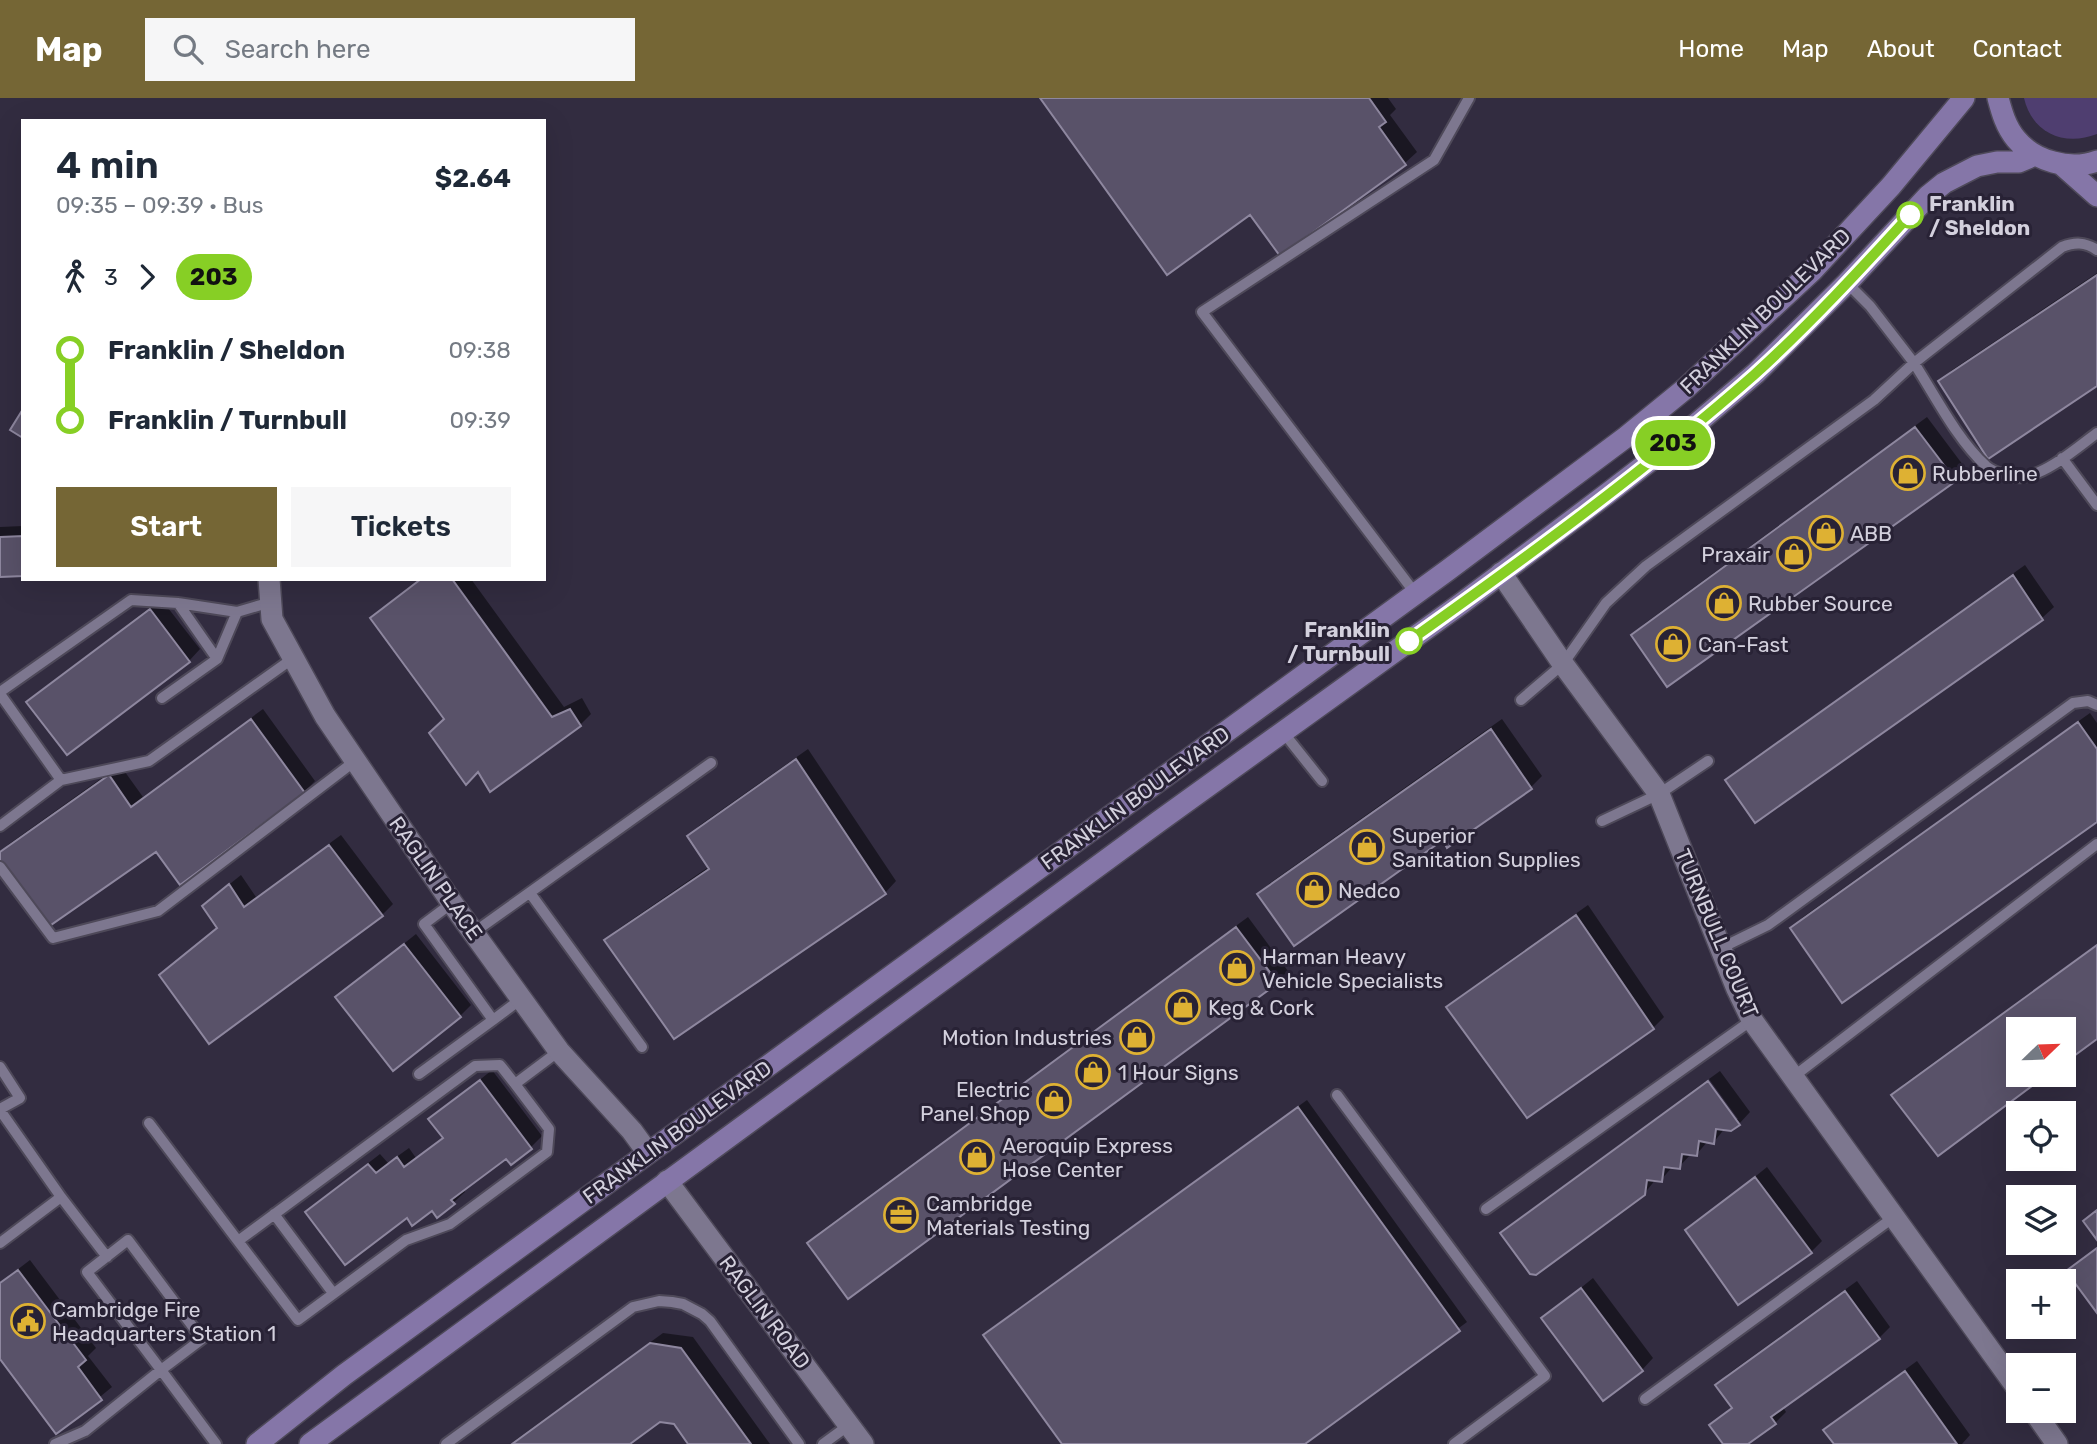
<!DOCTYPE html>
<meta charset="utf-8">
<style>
:root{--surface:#fff;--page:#f6f6f7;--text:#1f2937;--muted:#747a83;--accent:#756635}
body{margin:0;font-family:Rubik,sans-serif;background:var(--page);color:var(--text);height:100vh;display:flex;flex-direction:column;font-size:26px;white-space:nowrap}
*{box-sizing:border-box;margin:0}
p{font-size:23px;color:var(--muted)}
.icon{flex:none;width:38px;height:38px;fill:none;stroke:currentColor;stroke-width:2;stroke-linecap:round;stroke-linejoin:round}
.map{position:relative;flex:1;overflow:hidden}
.details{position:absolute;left:21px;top:21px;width:525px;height:462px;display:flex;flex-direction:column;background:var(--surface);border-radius:0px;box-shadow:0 7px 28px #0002}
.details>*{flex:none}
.badge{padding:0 14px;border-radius:23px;font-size:24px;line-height:46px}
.needle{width:46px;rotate:67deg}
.tools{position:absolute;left:2006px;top:919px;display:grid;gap:14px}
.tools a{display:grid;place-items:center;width:70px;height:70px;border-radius:0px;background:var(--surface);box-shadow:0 7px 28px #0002;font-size:35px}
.map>.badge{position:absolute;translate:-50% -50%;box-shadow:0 0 0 4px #fff}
.legs{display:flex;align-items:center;gap:10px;height:77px;padding:0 35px;font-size:23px}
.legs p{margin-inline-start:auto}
.head{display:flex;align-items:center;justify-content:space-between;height:119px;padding:0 35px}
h1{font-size:38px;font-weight:600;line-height:52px}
.cta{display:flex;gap:14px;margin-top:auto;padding:14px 35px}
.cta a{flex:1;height:80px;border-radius:0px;background:var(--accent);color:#fff;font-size:28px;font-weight:600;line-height:80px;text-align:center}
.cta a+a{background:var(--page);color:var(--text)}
ul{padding:0 35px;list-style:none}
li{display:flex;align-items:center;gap:24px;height:70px;font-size:26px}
li i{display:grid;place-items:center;width:10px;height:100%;margin:0 9px;background:currentColor}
li i::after{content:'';width:18px;height:18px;margin:-9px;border:5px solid;border-radius:50%;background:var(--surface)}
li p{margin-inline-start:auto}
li:first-child i{background:linear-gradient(#0000 50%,currentColor 0)}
li:last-child i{background:linear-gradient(currentColor 50%,#0000 0)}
header{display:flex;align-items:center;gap:42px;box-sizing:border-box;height:98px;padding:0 35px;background:var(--accent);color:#fff}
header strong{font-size:33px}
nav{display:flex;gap:38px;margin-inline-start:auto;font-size:24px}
.search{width:490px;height:63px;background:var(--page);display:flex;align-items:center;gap:18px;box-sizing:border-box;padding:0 24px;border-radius:0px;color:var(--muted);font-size:26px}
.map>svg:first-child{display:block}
.green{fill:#4f3e70}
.shadow{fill:#0007}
.building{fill:#595269;stroke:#8e879f;stroke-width:2}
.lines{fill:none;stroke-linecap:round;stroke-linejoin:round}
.lane-casing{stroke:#4e4959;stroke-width:14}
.street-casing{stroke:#4e4959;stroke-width:24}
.secondary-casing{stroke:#4e4959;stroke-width:24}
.lane{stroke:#7d778f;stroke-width:10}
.street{stroke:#7d778f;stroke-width:21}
.secondary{stroke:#8576a8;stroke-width:21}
.line-1-casing{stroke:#fff;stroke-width:16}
.line-1{stroke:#87cf25;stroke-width:10}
.stop-1-dot{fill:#fff;stroke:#87cf25;stroke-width:3.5}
.labels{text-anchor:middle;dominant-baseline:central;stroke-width:6;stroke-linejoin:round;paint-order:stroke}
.stop-label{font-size:21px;font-weight:bold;fill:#d3d0dd;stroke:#282235;text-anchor:start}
.street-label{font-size:21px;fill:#d3d0dd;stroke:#282235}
.poi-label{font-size:21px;fill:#d3d0dd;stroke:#282235;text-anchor:start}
</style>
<header>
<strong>Map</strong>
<div class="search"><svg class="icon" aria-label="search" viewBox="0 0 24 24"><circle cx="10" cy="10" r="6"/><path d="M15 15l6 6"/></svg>Search here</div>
<nav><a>Home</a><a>Map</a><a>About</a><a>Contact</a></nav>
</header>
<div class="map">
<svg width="2097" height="1346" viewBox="0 0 2097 1346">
<rect width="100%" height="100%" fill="#322c40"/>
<path class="green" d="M2024 0H2097V36C2064 49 2032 35 2024 0Z"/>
<path class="shadow" d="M1042 0H1388L1396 11 1390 17 1417 54 1405 65 1280 155 1251 114Z
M2097 175V286L1940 283 1952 272Z
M1927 319 1966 371 1954 382 1633 537 1644 526Z
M23 428V476L0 477V429Z
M2025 467 2054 509 2042 520 1755 722 1728 682 1739 671Z
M420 481H471L564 609 582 600 591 616 580 627 446 621 372 520Z
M161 501 200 551 189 563 29 604 40 593Z
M263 611 315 683 304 694 180 784 156 751 0 760V756L9 746 120 667 143 699Z
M2090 615 2097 625V722L1792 830 1803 819Z
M1502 621 1542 678 1531 689 1444 739 1259 796 1270 785Z
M808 651 896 783 885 795 606 842 618 831 710 768 689 738 700 727Z
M341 737 393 806 382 817 161 877 219 829 216 797 241 777 256 799Z
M1588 807 1664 919 1653 930 1449 909 1460 898Z
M1248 819 1288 873 1277 884 809 1145 820 1134Z
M416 836 471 907 460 918 337 899Z
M2097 846V938L2063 931H2018L1893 997 1904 986Z
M492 972 542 1038 531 1049 511 1064 506 1058 463 1091 465 1094 453 1105 407 1118 307 1114 319 1103 380 1056 388 1065 409 1050 416 1060 444 1039 430 1022Z
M1720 973 1750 1014 1739 1026 1725 1030 1714 1044 1708 1043 1696 1057 1691 1056 1679 1069 1673 1068 1661 1082 1656 1081 1644 1096 1502 1136 1514 1124 1706 983 1734 1021H1738L1709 981Z
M1307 1002 1467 1224 1302 1346H1064L985 1237 993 1229Z
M1767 1069 1822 1143 1811 1154 1688 1133Z
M30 1162 96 1250 88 1258 112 1289 57 1334 0 1258V1185Z
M1593 1180 1653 1260 1642 1272 1544 1220Z
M1857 1183 1890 1229 1879 1240 1783 1309 1786 1314 1775 1325 1745 1346H1725L1711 1327 1733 1308 1717 1287 1728 1276Z
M663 1235 693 1239 770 1346H690L675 1324 660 1322 627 1346H510Z
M1917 1263 1970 1337 1962 1346H1836L1825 1332 1837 1321Z"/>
<path class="building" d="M1040 0H1369L1386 24 1379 29 1406 67 1280 158 1250 117 1167 177Z
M2097 177V288L1988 361 1938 283Z
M23 311V340L10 332Z
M1915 329 1956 383 1667 589 1631 537Z
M23 438V478L0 479V439Z
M2013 477 2043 522 1755 725 1725 682Z
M421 481H452L552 619 570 611 581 628 490 694 478 674 466 687 429 635 444 621 370 520Z
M150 511 190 564 67 657 26 604Z
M251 621 305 695 180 787 156 754 48 829 0 763V754L109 677 131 709Z
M2078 624 2097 651V724L1842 905 1790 830Z
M1491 631 1532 691 1447 750 1443 742 1294 848 1257 796Z
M796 661 886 796 674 941 604 842 709 771 687 738Z
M329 747 383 818 209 946 159 877 217 830 202 808 229 786 244 809Z
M1576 817 1654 931 1527 1020 1446 909Z
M1236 829 1278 885 848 1201 807 1145Z
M404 846 461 919 393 973 335 899Z
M2097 847V941L2063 966V931H2018V976H2048L1938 1058 1891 997Z
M480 982 532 1051 511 1067 506 1061 451 1102 455 1106 437 1120 432 1113 412 1128 407 1120 345 1167 305 1114 368 1066 376 1075 397 1059 404 1069 443 1040 428 1021Z
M1708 983 1740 1027 1731 1033 1716 1031 1714 1046 1699 1043 1697 1058 1682 1056 1680 1071 1664 1069 1662 1084 1647 1082 1645 1097 1536 1177 1530 1176 1500 1135Z
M1298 1009 1460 1233 1305 1346H1062L983 1237Z
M1755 1079 1812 1155 1738 1207 1685 1132Z
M2097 1112V1142L2083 1123Z
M2097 1150V1215L2066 1173Z
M18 1172 86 1262 78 1269 102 1302 56 1336 0 1261V1185Z
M1581 1190 1643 1273 1603 1303 1541 1220Z
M1845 1193 1880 1241 1771 1319 1776 1326 1748 1346H1723L1709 1327 1732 1310 1715 1287Z
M650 1245 681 1250 751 1346H688L674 1326 660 1324 630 1346H512Z
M1905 1273 1957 1346H1834L1823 1332Z"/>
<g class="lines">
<g class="lane-casing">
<path id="lane" d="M1847 185 1870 208 1914 265 2062 149C2075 144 2085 144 2097 152
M2062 360 2097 407
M1415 495 1202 214 1434 62 1469 0
M178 505 217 561
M0 594 131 502 178 505 237 514 271 504
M0 596 61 682
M162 600 217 561 237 514
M1521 602 1563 566 1606 505 1646 468 1874 302 1914 265C1936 299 1956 340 1986 368 1994 375 2012 380 2022 379 2046 377 2078 349 2097 335
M1283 634 1322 683
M1602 723 1659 696 1708 663
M0 728 61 682 149 663 292 561
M0 769 53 840 158 813 355 663
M530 795 642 949
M452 805 424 826 493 922 521 901
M473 835 711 665
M1721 850 1768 827 2073 605 2088 603 2097 607
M0 969 20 1000 0 1011
M419 976 493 922
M1793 979 2097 746
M515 986 500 967 475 968 238 1143 298 1222 406 1142 450 1126 547 1054 549 1031 515 986 559 953
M1337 997 1545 1278 1454 1346
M0 1012 61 1099
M149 1025 238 1143
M1486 1111 1752 922
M274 1116 333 1195
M128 1142 202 1241 161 1272 87 1174Z
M0 1145 61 1099 107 1159
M1645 1301 1894 1119
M55 1346 85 1333 161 1272 216 1346
M446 1346 633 1209 659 1203 672 1204 683 1206 702 1216 710 1223 799 1346
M823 1346 849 1327"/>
</g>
<g class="street-casing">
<path id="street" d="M1501 475 1563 566 1659 696 1737 891 1752 922 2018 1291
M269 481 272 521 325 618 452 805 559 953 632 1033 648 1055
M667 1083 863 1346
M2033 1312 2057 1346"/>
</g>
<g class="secondary-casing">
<path id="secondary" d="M1998 0C2002 15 2006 29 2016 41 2034 63 2070 73 2097 63
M2062 67 2097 98
M257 1346 344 1277 1448 472 1626 339 1686 290 1812 173 1891 88 1964 0
M310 1346 1158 724 1462 505 1607 396 1681 339 1756 275 1847 185 1928 98 1944 85 1977 68 1997 64H2019L2035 57"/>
</g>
<use href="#lane" class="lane"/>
<use href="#street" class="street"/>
<use href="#secondary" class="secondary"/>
</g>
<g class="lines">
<g class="line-1-casing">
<path id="line-1" d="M1409 543C1527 459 1645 373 1754 277 1809 227 1860 172 1910 117"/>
</g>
<use href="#line-1" class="line-1"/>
</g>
<defs>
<g id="shop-ring" transform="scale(1.75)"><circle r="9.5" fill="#282235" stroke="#deb133" stroke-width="1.5"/><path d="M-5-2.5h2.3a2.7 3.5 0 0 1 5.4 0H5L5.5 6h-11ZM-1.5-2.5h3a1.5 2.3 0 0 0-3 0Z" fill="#deb133"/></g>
<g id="office-ring" transform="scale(1.75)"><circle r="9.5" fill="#282235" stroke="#deb133" stroke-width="1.5"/><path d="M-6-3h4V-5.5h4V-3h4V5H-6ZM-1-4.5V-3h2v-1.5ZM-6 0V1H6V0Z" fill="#deb133"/></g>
<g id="civic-ring" transform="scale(1.75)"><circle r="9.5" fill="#282235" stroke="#deb133" stroke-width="1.5"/><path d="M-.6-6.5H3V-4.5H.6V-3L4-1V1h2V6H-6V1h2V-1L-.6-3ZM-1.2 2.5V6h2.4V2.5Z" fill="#deb133"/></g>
</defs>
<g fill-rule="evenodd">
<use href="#shop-ring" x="1908" y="375"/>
<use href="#shop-ring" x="1826" y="435"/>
<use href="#shop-ring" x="1794" y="456"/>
<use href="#shop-ring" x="1724" y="505"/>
<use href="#shop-ring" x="1673" y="546"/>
<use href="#shop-ring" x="1367" y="749"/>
<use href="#shop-ring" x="1314" y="792"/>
<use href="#shop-ring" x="1237" y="870"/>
<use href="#shop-ring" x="1183" y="909"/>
<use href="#shop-ring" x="1137" y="939"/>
<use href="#shop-ring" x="1093" y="974"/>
<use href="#shop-ring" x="1054" y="1003"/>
<use href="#shop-ring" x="977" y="1059"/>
<use href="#office-ring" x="901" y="1117"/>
<use href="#civic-ring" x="28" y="1223"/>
</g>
<g class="stop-1-dot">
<circle cx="1910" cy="117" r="12"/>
<circle cx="1409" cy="543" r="12"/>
</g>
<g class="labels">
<g class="stop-label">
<text x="1929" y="105">Franklin<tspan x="1929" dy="24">/ Sheldon</tspan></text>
<text x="1390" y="531" text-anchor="end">Franklin<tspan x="1390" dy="24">/ Turnbull</tspan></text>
</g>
<g class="street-label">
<text transform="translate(1765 213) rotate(-44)">FRANKLIN BOULEVARD</text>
<text transform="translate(1135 700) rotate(-36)">FRANKLIN BOULEVARD</text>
<text transform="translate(436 780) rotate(55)">RAGLIN PLACE</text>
<text transform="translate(1717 835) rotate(67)">TURNBULL COURT</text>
<text transform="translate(677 1034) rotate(-36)">FRANKLIN BOULEVARD</text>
<text transform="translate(765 1214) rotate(53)">RAGLIN ROAD</text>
</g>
<g class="poi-label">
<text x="1932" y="375">Rubberline</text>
<text x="1850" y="435">ABB</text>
<text x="1770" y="456" text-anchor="end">Praxair</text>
<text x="1748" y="505">Rubber Source</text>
<text x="1698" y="546">Can-Fast</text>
<text x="1392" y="737">Superior<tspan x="1392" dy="24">Sanitation Supplies</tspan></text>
<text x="1338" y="792">Nedco</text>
<text x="1262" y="858">Harman Heavy<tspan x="1262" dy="24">Vehicle Specialists</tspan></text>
<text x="1208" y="909">Keg &amp; Cork</text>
<text x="1112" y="939" text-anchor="end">Motion Industries</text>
<text x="1118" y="974">1 Hour Signs</text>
<text x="1030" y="991" text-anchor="end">Electric<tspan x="1030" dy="24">Panel Shop</tspan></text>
<text x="1002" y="1047">Aeroquip Express<tspan x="1002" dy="24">Hose Center</tspan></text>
<text x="926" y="1105">Cambridge<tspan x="926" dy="24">Materials Testing</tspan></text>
<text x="52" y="1211">Cambridge Fire<tspan x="52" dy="24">Headquarters Station 1</tspan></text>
</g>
</g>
</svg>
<div class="tools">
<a><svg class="needle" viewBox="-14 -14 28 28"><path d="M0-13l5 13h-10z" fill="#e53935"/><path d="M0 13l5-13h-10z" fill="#747a83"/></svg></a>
<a><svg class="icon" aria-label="locate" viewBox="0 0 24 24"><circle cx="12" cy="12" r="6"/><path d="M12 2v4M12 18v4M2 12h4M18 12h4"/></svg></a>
<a><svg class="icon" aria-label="layers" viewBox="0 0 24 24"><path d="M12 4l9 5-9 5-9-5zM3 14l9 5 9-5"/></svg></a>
<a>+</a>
<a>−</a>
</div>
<b class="badge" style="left:1673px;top:345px;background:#87cf25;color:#111">203</b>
<section class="details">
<div class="head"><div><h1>4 min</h1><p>09:35 – 09:39 · Bus</p></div><b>$2.64</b></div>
<div class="legs"><svg class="icon" aria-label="walk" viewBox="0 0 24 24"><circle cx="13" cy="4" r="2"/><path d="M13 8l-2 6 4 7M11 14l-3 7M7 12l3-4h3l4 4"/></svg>3<svg class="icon" aria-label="forward" viewBox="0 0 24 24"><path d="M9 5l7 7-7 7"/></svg><b class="badge" style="background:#87cf25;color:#111">203</b></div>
<ul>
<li><i style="color:#87cf25"></i><b>Franklin / Sheldon</b><p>09:38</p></li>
<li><i style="color:#87cf25"></i><b>Franklin / Turnbull</b><p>09:39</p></li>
</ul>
<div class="cta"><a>Start</a><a>Tickets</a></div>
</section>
</div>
